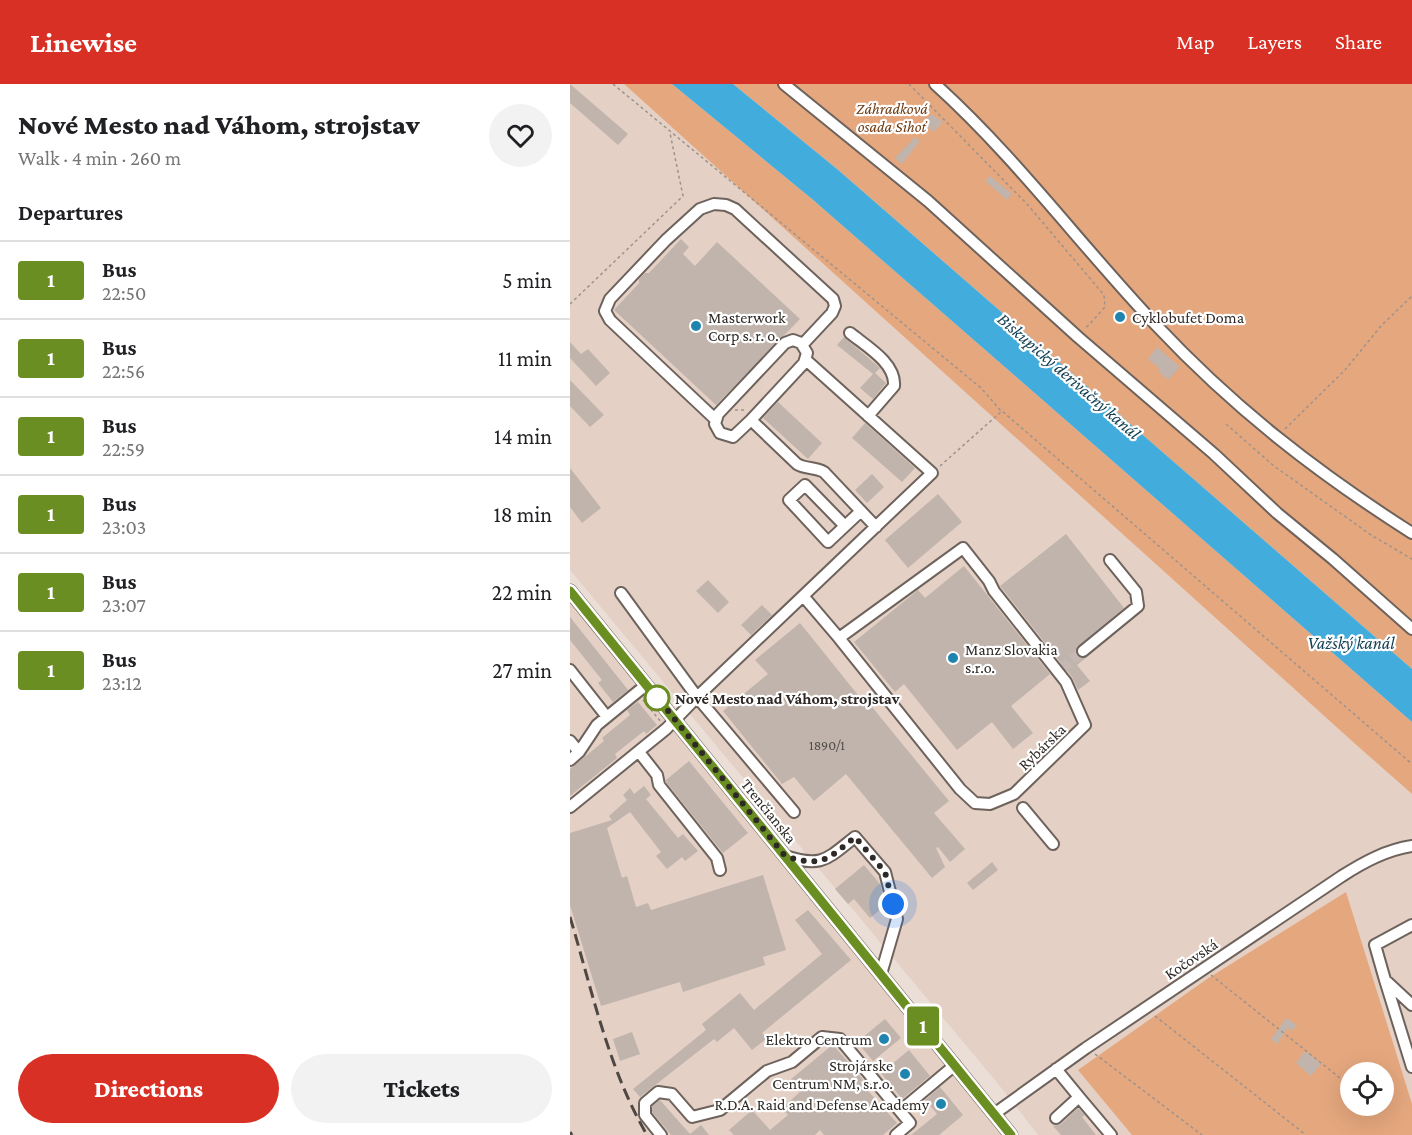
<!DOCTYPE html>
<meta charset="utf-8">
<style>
:root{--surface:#fff;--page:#f2f2f2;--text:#202124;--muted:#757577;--line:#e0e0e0;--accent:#d93025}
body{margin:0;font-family:"Crimson Pro",serif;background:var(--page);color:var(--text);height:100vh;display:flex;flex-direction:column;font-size:22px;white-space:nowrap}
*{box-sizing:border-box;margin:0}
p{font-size:20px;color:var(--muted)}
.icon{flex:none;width:33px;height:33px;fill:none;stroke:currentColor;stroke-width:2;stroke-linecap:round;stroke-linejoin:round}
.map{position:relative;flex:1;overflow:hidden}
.drawer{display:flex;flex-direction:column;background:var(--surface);width:570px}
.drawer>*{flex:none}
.badge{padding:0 12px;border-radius:4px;font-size:21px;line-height:39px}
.tools{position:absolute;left:770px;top:978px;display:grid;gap:12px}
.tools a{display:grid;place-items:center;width:54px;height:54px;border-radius:50%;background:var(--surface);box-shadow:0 6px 24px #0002;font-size:30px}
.you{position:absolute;width:30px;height:30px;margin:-15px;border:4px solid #fff;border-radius:50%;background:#1a73e8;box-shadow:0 0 0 9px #1a73e833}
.map>.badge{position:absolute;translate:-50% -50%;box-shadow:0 0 0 3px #fff}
h2{padding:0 18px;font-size:22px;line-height:54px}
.round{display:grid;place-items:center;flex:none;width:63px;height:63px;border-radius:32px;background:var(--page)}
.overview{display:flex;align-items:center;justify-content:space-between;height:102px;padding:0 18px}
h1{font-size:28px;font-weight:800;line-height:45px}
.button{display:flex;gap:12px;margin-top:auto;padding:12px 18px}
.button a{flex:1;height:69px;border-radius:36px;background:var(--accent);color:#fff;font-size:24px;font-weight:800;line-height:69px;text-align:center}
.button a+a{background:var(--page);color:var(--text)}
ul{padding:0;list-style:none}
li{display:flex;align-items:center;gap:18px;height:78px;padding:0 18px;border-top:2px solid var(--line)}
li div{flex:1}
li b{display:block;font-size:22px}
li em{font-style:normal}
li .badge{min-width:66px;font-weight:700;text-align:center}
header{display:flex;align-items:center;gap:36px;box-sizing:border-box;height:84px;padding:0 30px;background:var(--accent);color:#fff}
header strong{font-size:28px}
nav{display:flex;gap:33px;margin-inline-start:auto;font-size:21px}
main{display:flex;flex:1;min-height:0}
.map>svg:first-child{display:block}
.built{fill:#e4d0c4;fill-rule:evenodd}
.green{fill:#e5a77e;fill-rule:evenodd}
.water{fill:#42acdc}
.building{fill:#c0b4ac}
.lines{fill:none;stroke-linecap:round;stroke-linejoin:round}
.minor-tunnel{stroke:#c5bab3;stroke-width:10;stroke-dasharray:10 5;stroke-linecap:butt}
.minor-casing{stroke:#6e635c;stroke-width:14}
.major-casing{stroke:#6e635c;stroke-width:15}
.path{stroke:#9c938d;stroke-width:1.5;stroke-dasharray:3 3;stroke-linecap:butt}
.minor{stroke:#fff;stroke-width:10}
.major{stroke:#fff;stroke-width:12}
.rail{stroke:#4e4743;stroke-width:3;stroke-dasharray:12 6;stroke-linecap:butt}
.line-casing{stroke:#fff;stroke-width:14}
.line{stroke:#6b8e23;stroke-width:9}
.walk{stroke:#2e2926;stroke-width:6;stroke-dasharray:0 10.8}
.poi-dot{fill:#1f84ae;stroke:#fff;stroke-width:2}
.stop-dot{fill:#fff;stroke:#6b8e23;stroke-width:3}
.labels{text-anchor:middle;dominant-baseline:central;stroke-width:4.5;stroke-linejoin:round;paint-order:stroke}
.number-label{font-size:14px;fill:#524c48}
.park-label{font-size:16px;font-style:italic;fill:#6d3a11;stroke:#fff}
.poi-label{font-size:16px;fill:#2e2926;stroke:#fff;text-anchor:start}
.stop-label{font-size:16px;font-weight:bold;fill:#2e2926;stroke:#fff;text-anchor:start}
.street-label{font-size:16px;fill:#2e2926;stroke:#fff}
.water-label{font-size:18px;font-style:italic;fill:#103e52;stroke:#fff}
</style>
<header>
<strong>Linewise</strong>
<nav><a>Map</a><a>Layers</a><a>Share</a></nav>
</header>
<main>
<section class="drawer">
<div class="overview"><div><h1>Nové Mesto nad Váhom, strojstav</h1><p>Walk · 4 min · 260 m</p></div><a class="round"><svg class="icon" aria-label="heart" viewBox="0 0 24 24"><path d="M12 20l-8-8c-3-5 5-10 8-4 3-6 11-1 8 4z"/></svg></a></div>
<h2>Departures</h2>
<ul>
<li><span class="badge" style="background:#6b8e23;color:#fff">1</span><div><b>Bus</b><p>22:50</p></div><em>5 min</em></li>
<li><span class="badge" style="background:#6b8e23;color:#fff">1</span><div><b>Bus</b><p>22:56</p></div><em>11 min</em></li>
<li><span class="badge" style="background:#6b8e23;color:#fff">1</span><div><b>Bus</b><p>22:59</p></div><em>14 min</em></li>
<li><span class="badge" style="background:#6b8e23;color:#fff">1</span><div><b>Bus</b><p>23:03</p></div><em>18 min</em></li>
<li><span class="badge" style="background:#6b8e23;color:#fff">1</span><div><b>Bus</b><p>23:07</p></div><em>22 min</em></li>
<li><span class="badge" style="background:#6b8e23;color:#fff">1</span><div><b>Bus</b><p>23:12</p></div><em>27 min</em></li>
</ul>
<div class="button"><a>Directions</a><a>Tickets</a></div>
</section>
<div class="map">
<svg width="842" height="1051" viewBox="0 0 842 1051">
<rect width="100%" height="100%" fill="#ebded6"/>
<path class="built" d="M0 0H54L783 658 842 710V1051H468L429 1001 0 486ZM780 988H813V1022H780Z
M0 516 442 1051H0Z"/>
<path class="green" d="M54 0H102L242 115 842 638V710L783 658Z
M163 0H842V585L267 85Z
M776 808 842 1020V1051H562L508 986 637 895ZM780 988H813V1022H780Z"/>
<path class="water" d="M102 0H163L267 85 842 585V638L242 115Z"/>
<path class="building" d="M0 0 58 50 48 61 0 19Z
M362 30 373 38 364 48 352 38Z
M345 53 350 57 332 80 325 74Z
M420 92 442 110 437 116 415 97Z
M111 155 119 163 113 170 125 182 147 158 230 235 146 321 44 226 69 199V195L75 189H79Z
M274 253 310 284 305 289 316 299 303 315 290 304 303 290 267 261Z
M0 258 11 270 18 265 40 289 26 302 0 274Z
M587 263 610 283 598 296 588 287 590 285 578 275Z
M0 296 34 331 20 343 0 322Z
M208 318 252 359 238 375 193 334Z
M295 339 345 384 332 398 282 354Z
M0 384 31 424 12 439 0 423Z
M302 390 314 403 297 419 285 406Z
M368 410 392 438 338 484 315 456Z
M496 450 554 524 506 564 508 572 511 574 517 573 507 581 520 597 508 606 502 593 430 502Z
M394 482 480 590 441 622 463 649 443 665 422 638 387 666 334 600 325 608 284 558 348 506 355 514Z
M138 496 159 518 148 529 126 507Z
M192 521 202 531 181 551 171 541Z
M0 533 58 606 43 618 28 599 32 596 0 556Z
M230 539 296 621 298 618 379 717 364 729 395 765 380 778 368 763 366 764 375 783 362 794 276 690 244 717 224 693 212 700 153 627 198 590 185 576Z
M68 618 87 641 76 650 74 647 45 670 47 674 0 712V685L34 657 32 654 60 631 57 626Z
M119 677 178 749 153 769 96 698V696Z
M74 702 81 711 76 715 108 754 113 750 128 767 115 777 112 773 97 785 86 772 91 768 60 728 37 744 52 794 57 792 66 823 78 819 81 826 193 791 216 866 193 873 195 881 113 908 110 898 31 922 0 821V749L42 736 39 732 57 716 53 711 60 704 64 710Z
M422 778 428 786 403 806 397 799Z
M294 781 310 800 316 821 300 834 284 815 278 820 265 805Z
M238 826 281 876 192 949 197 954 182 966 164 944 147 958 144 955 70 1013 63 1005 136 946 132 940 170 909 184 926 252 870 225 836Z
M716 934 727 941 722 947 718 944 707 960 701 955Z
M315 935 331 954 303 977 287 958Z
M62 948 70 970 50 977 43 955Z
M261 962H264L279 979 293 996 290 998 327 1039 313 1051H254L250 1046 245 1051H164L159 1046 182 1026 200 1046 218 1031 212 1024 230 1008 220 996Z
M339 966 360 992 332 1015 311 989Z
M735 967 751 980 741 992 726 979Z
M370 1003 393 1031 369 1051H341L367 1030 355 1016Z
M90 1016 120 1050 131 1041 139 1051H101L82 1028V1022Z
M508 1024 515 1031 512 1033 526 1051H491L483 1042 491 1040Z"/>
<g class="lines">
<path class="minor-tunnel" d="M491 585 513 567"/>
<g class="minor-casing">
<path id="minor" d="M214 0 358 117 508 253 644 370 707 429 763 475 842 545
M365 0C446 73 511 162 586 241 664 324 746 388 842 449
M280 249C296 262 326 279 324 302L298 332
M145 335 40 236 35 227 40 215 96 156 130 125 144 120 156 121 165 125 263 215 265 222 262 229 233 260
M181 336 163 353 150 349 145 340 148 330 215 259 223 256 231 259 237 269 234 279 181 336 227 380C235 385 245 383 254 388L306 443
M275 442 235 401 219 416 258 458 291 427
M51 509 127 613 224 728
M234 513 269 554 390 705 405 719 420 720 444 710 515 641 496 598 424 507 419 497 393 464 269 554
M513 567 568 522 566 508 540 476
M0 586 37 633
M0 657 9 668
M69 668 87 691 89 701 147 774 150 786
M0 676 9 668 27 641 76 601
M0 723 96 645 127 613 362 389 236 276
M453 724 483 760
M215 772C252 784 257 775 285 753L315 788 327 835 311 890
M815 896 805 861 842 841
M842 921 815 896 842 983
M486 985 509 1013 486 1034
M509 1013 541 1051
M424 1030 516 964 772 792C794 778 816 766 842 762
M91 1051 75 1031V1019L88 1008 102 1010 122 1033 150 1026 197 987 222 978 252 953 270 955 330 1027 385 981
M326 1051 340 1039 330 1027"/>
</g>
<g class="major-casing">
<path id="major" d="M0 507 441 1051"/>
</g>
<path class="path" d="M43 0 411 304 431 327
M339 0 457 120 534 211 535 223 515 245
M0 220 113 112 100 49
M165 326H175
M656 340 704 382 801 451 842 475
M715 345 775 286 811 242 842 212
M370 382 432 327 842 680
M73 616 91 638
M641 891 780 1002
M585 932 736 1051
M525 970 632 1051
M804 1022 806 1023"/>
<use href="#minor" class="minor"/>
<use href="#major" class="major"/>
<path class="rail" d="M0 833C22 906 38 984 77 1051
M0 1048 2 1051"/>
</g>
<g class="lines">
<g class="line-casing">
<path id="line" d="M0 507 441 1051"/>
</g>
<use href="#line" class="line"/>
<path class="walk" d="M87 614 86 612 215 772C252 784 258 775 285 753L315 788 323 820"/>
</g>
<g class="poi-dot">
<circle cx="550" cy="233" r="6"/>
<circle cx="126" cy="242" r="6"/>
<circle cx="383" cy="574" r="6"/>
<circle cx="314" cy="955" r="6"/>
<circle cx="335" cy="990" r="6"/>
<circle cx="371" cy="1020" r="6"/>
</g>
<circle class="stop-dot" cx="87" cy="614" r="12"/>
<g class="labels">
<g class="number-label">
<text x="257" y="661">1890/1</text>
</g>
<g class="park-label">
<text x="322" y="24">Záhradková<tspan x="322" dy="18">osada Sihoť</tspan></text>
</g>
<g class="poi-label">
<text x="138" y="233">Masterwork<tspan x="138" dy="18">Corp s. r. o.</tspan></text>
<text x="562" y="233">Cyklobufet Doma</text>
<text x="395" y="565">Manz Slovakia<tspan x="395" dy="18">s.r.o.</tspan></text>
<text x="302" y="955" text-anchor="end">Elektro Centrum</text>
<text x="323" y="981" text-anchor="end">Strojárske<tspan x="323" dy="18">Centrum NM, s.r.o.</tspan></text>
<text x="359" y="1020" text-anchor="end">R.D.A. Raid and Defense Academy</text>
</g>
<g class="stop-label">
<text x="105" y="614">Nové Mesto nad Váhom, strojstav</text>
</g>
<g class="street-label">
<text transform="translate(472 663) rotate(-44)">Rybárska</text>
<text transform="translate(199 727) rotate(51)">Trenčianska</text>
<text transform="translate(621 875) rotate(-34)">Kočovská</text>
</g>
<g class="water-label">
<text transform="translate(499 292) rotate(41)">Biskupický derivačný kanál</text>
<text x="781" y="559">Važský kanál</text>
</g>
</g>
</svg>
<div class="tools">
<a><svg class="icon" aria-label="locate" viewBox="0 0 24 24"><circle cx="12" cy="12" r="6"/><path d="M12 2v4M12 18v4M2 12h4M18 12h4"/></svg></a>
</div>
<div class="you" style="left:323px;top:820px"></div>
<b class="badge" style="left:353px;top:942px;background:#6b8e23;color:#fff">1</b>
</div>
</main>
